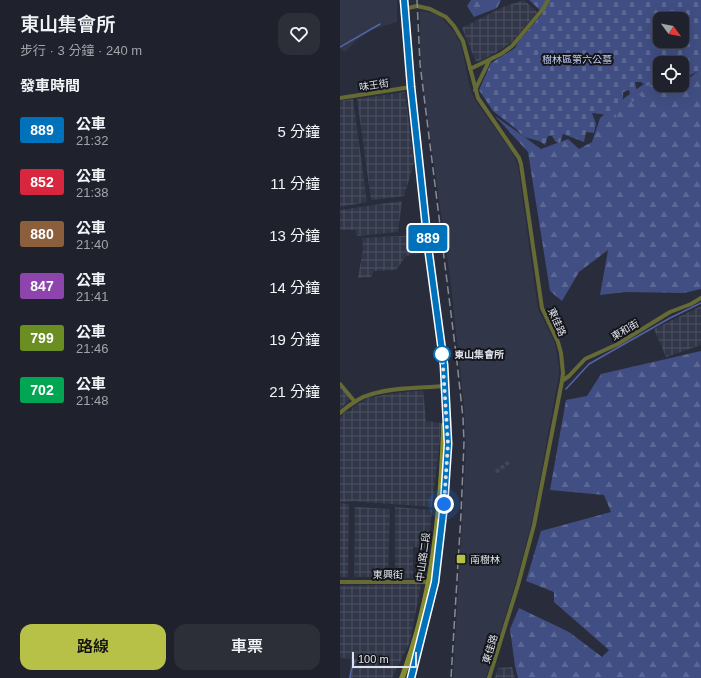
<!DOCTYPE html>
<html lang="zh-TW">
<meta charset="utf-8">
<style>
:root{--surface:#1f222c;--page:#2c2f38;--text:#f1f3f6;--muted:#a1a4a9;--line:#3c3f48;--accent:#b7c148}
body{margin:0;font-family:Arial,"Noto Sans TC",sans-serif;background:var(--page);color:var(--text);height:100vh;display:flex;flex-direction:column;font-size:15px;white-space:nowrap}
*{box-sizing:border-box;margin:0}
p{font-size:13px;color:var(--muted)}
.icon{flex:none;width:22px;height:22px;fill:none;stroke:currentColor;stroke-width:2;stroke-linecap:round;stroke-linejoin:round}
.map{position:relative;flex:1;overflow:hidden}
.side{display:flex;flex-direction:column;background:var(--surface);width:340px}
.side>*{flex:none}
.badge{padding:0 8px;border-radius:3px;font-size:14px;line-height:26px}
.needle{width:26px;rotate:122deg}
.buttons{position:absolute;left:313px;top:12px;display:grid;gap:8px}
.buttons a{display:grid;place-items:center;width:36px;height:36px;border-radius:8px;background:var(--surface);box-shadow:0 4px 16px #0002,0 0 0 1px var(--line);font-size:20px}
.scale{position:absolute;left:12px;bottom:10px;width:65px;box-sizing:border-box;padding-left:4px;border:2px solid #dfe2ea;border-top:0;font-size:11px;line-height:14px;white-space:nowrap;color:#dfe2ea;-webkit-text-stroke:3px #14161c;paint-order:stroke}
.you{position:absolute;width:20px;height:20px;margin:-10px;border:3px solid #fff;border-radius:50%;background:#1a73e8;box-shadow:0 0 0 6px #1a73e833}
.map>.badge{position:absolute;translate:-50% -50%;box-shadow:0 0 0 2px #fff}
h2{padding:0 20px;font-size:15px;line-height:36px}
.round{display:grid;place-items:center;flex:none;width:42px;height:42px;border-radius:12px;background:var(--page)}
.summary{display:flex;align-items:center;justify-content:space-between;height:68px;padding:0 20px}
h1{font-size:19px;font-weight:600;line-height:30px}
.primary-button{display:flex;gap:8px;margin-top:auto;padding:8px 20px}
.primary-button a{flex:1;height:46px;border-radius:12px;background:var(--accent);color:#111;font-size:16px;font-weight:600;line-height:46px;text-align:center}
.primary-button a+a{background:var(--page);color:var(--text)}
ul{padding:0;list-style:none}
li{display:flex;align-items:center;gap:12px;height:52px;padding:0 20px}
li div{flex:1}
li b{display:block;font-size:15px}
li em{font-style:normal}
li .badge{min-width:44px;font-weight:700;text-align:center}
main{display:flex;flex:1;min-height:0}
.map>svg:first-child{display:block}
.built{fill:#313649}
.industrial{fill:url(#industrial-grid)}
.forest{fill:url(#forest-firs)}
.cemetery{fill:url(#cemetery-stones);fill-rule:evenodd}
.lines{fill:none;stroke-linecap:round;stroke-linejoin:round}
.stream{stroke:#5364a9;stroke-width:1.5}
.street-tunnel{stroke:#444855;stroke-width:4;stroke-dasharray:4 2;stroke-linecap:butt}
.street{stroke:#666b35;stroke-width:4}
.secondary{stroke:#858d2f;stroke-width:5.5}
.rail{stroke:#888b96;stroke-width:1.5;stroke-dasharray:8 4;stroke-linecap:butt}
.line-casing{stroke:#fff;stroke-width:9}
.line{stroke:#0072bc;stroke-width:6}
.walk{stroke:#dfe2ea;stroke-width:4;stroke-dasharray:0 7.2}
.stop-dot{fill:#fff;stroke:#0072bc;stroke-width:2}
.poi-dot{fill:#b7c148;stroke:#14161c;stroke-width:1.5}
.labels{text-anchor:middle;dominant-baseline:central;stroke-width:4;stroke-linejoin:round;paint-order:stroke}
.park-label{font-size:10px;fill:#c0cdf4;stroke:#14161c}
.street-label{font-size:10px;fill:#dfe2ea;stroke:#14161c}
.stop-label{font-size:10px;font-weight:bold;fill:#dfe2ea;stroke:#14161c;text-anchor:start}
.poi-label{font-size:10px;fill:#dfe2ea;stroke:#14161c;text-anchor:start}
</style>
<main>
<section class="side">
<div class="summary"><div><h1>東山集會所</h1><p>步行 · 3 分鐘 · 240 m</p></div><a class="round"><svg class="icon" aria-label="heart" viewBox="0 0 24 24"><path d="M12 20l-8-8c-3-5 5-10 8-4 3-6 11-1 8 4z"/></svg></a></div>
<h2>發車時間</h2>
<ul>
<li><span class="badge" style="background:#0072bc;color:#fff">889</span><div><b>公車</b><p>21:32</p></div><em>5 分鐘</em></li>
<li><span class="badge" style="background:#d7263d;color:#fff">852</span><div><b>公車</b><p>21:38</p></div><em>11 分鐘</em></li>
<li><span class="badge" style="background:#8b5e3c;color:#fff">880</span><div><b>公車</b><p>21:40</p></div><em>13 分鐘</em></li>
<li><span class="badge" style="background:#8e44ad;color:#fff">847</span><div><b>公車</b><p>21:41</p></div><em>14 分鐘</em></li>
<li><span class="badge" style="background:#6b8e23;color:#fff">799</span><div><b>公車</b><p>21:46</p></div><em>19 分鐘</em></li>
<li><span class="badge" style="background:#00a651;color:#fff">702</span><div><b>公車</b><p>21:48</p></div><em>21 分鐘</em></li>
</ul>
<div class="primary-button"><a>路線</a><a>車票</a></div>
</section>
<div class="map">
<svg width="361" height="678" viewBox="0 0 361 678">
<defs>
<pattern id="industrial-grid" width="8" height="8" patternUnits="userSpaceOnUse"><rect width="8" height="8" fill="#313649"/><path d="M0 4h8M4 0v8" fill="none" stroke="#4e5363"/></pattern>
<pattern id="forest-firs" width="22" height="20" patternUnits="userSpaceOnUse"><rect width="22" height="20" fill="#404e83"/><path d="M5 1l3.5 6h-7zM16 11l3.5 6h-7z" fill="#5b6795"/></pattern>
<pattern id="cemetery-stones" width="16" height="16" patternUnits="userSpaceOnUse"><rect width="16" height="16" fill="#404e83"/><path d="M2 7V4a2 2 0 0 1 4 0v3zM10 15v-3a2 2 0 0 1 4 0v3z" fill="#5b6795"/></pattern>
</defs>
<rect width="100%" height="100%" fill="#292d3b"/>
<path class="built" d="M0 0H57V22L31 30 17 40 5 52 0 49Z
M80 11 93 13 100 16 114 32 121 44 130 88 135 100 172 152 178 165 198 309 215 343 219 366V375L192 521 175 585 146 678H113L126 449 124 407 111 285 80 64Z"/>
<path class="industrial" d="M184 0 197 12 172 42 152 55 136 62 122 28 163 7Z
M65 92 74 163 64 196 31 200 17 99Z
M13 99 27 202 0 207V101Z
M62 201 58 232 17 236 15 230H0V210Z
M81 235 82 253 66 256 56 270 34 271 31 277 18 278 23 249 22 238Z
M361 306V345L326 357 314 329Z
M0 386 10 399 0 409Z
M83 390 86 421 101 423 99 448 92 507 11 501 9 502H0V418L5 412 11 411 13 407 28 398 49 394Z
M0 503 9 504 8 577H0Z
M15 507 50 509 48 577H14Z
M55 507 92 510 88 548 73 547V578H55Z
M81 584 70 642 52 678H9L11 659 0 658V586Z
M172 667 175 678H155L158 668Z"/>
<path class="forest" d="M131 0H161L157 8 134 17 127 6Z
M361 69V289L344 293 286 292 260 295 268 250 239 272 222 301 210 291 188 152 155 116 201 149 228 139 239 149 252 142 260 118 279 102 319 73 320 85H342V78L348 79Z
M361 351V678H178L175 666 170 629 179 608 229 632 262 657 269 650 214 602V592L186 581 201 531 271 512 264 495 210 490 226 400 247 396 261 374Z"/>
<path class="cemetery" d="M189 0H361V70L346 77 342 81V63H320V68L315 70V78L311 85 306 86 301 82H295L297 93 302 97 292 102 289 90 283 92C284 102 279 108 275 118L269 115 252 113 256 124 254 133 246 132 244 142 223 134 220 143 216 142 212 136H208L205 145 199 141 184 137 175 128 153 111 139 90 151 63 175 48 178 42 203 13ZM320 19H342V41H320Z"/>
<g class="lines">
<path class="stream" d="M0 47 40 24
M226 389 249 364 330 318 361 303
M10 678 11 671 15 661"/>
<path class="street-tunnel" d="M156 472 169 462"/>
<path class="street" d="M64 9 77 6 90 9 106 17 114 26 123 41 138 98 179 158 181 164 202 308 218 342 221 353 223 373 222 381 194 525 178 585 149 678
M130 69 161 54 172 46 203 9 208 0
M135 90 149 61
M0 98 71 87
M222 381 229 376 245 359 278 344 330 312 351 304 361 298
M0 384 15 402
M0 413C9 405 20 397 32 394 55 387 82 388 105 386
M0 582H91"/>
<path class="secondary" d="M64 0 72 92 89 254 104 365 108 444 104 504 95 582 71 678
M62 678C93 597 101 510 104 425"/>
<path class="rail" d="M77 0 80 64 117 362 123 418 124 442 121 514 111 678"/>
</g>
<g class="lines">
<g class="line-casing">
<path id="line" d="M64 0 71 87 89 254 104 365 108 444 104 504 95 582 71 678"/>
</g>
<use href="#line" class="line"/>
<path class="walk" d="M102 354V351L108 444 104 504"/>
</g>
<circle class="stop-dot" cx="102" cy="354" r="8"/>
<rect class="poi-dot" x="116" y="554" width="10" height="10" rx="2"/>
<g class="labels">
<g class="park-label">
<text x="237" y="59">樹林區第六公墓</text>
</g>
<g class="street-label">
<text transform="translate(34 85) rotate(-9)">味王街</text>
<text transform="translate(217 322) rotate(66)">東佳路</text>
<text transform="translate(285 330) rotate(-30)">東和街</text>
<text transform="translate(83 557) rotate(-82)">中山路二段</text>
<text x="48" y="574">東興街</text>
<text transform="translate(150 649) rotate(-73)">東佳路</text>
</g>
<g class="stop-label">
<text x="114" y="354">東山集會所</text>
</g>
<g class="poi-label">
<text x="130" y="559">南樹林</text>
</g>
</g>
</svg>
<div class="buttons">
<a><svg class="needle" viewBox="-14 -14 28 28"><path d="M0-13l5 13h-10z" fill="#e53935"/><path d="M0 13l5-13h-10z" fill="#a1a4a9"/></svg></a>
<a><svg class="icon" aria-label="locate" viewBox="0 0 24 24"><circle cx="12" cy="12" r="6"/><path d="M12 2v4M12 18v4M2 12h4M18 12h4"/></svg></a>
</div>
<div class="scale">100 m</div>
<div class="you" style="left:104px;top:504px"></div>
<b class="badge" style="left:88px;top:238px;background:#0072bc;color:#fff">889</b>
</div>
</main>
